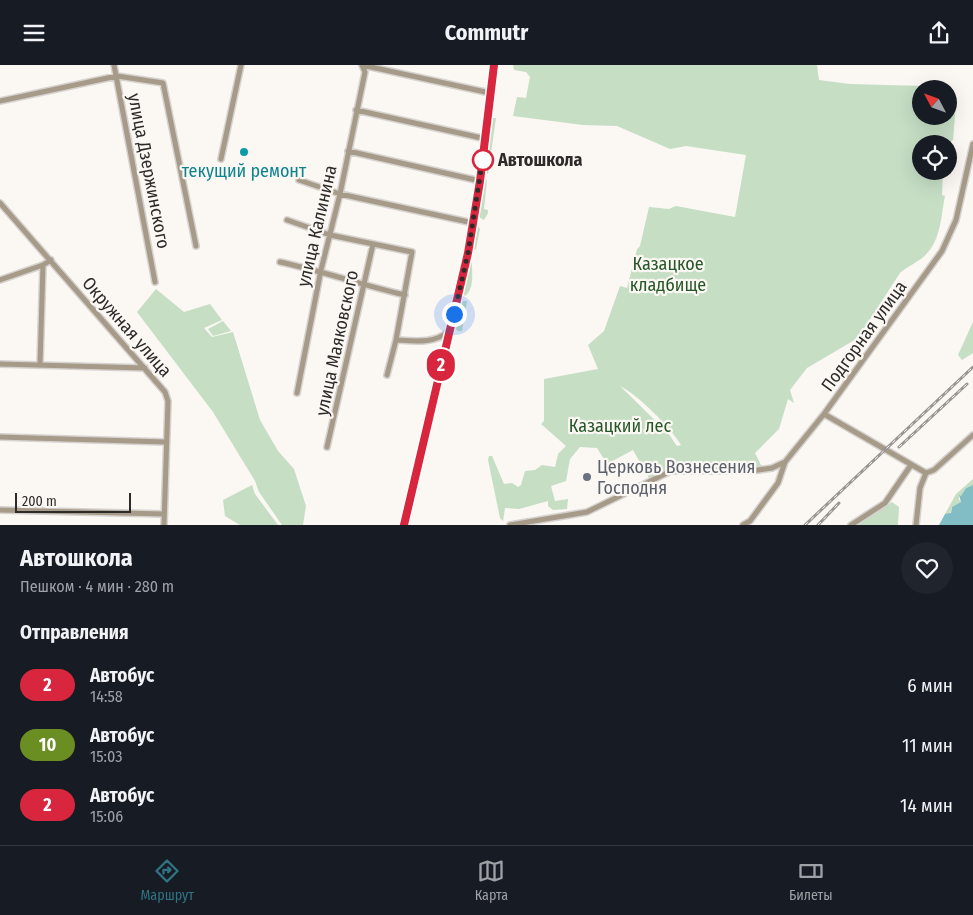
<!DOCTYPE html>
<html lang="ru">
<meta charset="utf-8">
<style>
:root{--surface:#171b24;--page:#20242c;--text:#f1f3f6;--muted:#9ea1a6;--line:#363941;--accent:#307484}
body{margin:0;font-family:"Fira Sans Condensed",sans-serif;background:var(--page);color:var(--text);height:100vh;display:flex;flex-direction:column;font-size:19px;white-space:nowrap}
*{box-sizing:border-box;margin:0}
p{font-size:16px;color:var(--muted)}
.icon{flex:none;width:28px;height:28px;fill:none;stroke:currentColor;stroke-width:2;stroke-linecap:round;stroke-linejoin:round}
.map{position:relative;height:460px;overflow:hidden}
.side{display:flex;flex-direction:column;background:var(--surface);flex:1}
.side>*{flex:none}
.badge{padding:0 10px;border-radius:16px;font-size:18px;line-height:32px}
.needle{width:32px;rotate:311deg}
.buttons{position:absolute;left:912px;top:15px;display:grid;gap:10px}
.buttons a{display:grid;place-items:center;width:45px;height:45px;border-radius:50%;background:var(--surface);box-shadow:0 5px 20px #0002;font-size:25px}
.scale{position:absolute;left:15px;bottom:12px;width:116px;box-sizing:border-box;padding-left:5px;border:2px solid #2d2b2a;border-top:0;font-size:14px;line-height:18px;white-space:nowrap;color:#2d2b2a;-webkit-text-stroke:4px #fbf7f3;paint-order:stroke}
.you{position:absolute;width:25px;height:25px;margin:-12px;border:4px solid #fff;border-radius:50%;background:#1a73e8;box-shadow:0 0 0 8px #1a73e833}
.map>.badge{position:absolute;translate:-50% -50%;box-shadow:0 0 0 2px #fff}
h2{padding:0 20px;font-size:19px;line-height:45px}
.round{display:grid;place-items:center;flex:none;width:52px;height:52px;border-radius:26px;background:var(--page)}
.summary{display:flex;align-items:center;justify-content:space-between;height:85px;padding:0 20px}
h1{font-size:24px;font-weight:700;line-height:38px}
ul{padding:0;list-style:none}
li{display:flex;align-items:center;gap:15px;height:60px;padding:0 20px}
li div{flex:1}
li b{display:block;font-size:19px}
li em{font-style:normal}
li .badge{min-width:55px;font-weight:700;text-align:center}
header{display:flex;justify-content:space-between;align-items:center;height:65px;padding:0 20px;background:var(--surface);font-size:22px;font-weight:700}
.dock{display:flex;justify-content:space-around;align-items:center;height:70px;border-top:1px solid var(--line);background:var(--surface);font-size:14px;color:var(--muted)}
.dock a{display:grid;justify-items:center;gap:2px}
.dock .current{color:var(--accent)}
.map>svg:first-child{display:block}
.green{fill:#c5dec4;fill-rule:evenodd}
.water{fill:#82bdc5}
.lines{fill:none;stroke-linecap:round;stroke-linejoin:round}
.minor-casing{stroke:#d6d2cf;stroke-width:8}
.major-casing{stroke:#d6d2cf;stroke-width:9}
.minor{stroke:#a69a89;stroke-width:5}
.major{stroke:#624e30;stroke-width:7}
.rail-casing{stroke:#979491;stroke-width:3}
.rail{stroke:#fbf7f3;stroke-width:1;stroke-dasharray:4;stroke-linecap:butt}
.line-casing{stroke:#fff;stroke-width:11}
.line{stroke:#d7263d;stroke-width:8}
.walk{stroke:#2d2b2a;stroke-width:5;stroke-dasharray:0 9}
.culture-dot{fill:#0f9aa8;stroke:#fbf7f3;stroke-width:2}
.stop-dot{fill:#fff;stroke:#d7263d;stroke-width:2.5}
.worship-dot{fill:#6b7280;stroke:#fbf7f3;stroke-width:2}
.labels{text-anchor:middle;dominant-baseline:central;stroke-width:4.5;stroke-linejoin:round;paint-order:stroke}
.stop-label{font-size:18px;font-weight:bold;fill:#2d2b2a;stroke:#fbf7f3;text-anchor:start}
.street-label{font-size:18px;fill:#2d2b2a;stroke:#fbf7f3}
.culture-label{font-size:18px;fill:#0d838f;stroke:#fbf7f3}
.park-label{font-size:18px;fill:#265729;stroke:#fbf7f3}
.worship-label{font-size:18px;fill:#5b616d;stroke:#fbf7f3;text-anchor:start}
</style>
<header><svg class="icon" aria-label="menu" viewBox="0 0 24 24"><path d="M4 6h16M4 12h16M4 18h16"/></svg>Commutr<svg class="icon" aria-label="share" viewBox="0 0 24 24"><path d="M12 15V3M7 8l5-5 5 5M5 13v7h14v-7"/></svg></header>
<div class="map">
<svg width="973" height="460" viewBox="0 0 973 460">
<rect width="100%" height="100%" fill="#fbf7f3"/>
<path class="green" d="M513 0H817L819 15 850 19 924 21 929 24H921V51H949V35L956 39 953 75 948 79H921V106H943L942 130 945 131C940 156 941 183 916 197 909 202 907 202 900 208L858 273 807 303 790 325 794 338 788 334 779 364 755 388 762 402 670 405 649 413 633 385 607 399 597 383 580 382 570 394 566 416 551 421 555 436 568 434 567 444 553 445 548 441V436L519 444 505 443 503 456 500 453 488 395 489 391H492L504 419 512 418 518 422 521 420 525 406 535 405 542 400 555 402 558 389 566 381 541 359 544 356V314L598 304 588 280 604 266 620 221 627 223 637 184 640 181 649 142 669 144 676 141 735 152 746 90 686 81 670 84 617 61 583 60 513 51 517 32 526 33 530 12 526 7 514 5ZM620 321C636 328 672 364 681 380L677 381 668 368Z
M492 53H496L488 109 484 105Z
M483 113 487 115 484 144 488 145V148L484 155 477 151Z
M478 161 480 164 476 184 472 186C470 199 477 222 465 231L462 226 474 164Z
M156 224 184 247 210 239 222 255 204 263 212 272 233 267 260 355 278 386 294 404 306 441 303 460H282L259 427 255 416 213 347 137 247Z
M463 236H467L462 266H458L456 264Z
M223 256 231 266 213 271 208 264Z
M973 257V288L962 295 958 290Z
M973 414V420L966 423 961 432 959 431V435L962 437 952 442 950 449H945L956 429Z
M252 420 255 429 278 460H240L225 451 223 435Z
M892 437 899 442 898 460H858Z"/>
<path class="water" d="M973 420V460H939L945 449 951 448 952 442 961 437 959 430 961 431 966 423Z"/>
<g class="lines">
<g class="minor-casing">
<path id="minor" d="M114 0 155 217
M362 0 490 28
M0 36 117 11 163 18 196 181
M356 45 486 74
M348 86 480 116
M221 94 241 0
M299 115 340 129 473 158
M0 138 165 327 168 336 164 460
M287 155 330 170 412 187 396 275 387 310
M280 197C322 206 362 220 405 230
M0 215 43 200 51 195
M396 275C414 276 435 279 449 266
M0 299 145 303
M40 300 43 200
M297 328 321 205 340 129 365 7 362 0
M824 349 926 408 934 405 973 370
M0 372 165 377
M327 382 373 179
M0 445 164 449
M510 460 587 447 671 406H751L772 403 785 397
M743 460 750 456 778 418 785 397 824 349 942 186 956 155 973 79
M851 460 885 438 911 400
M916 460 920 423 926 408"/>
</g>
<g class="major-casing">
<path id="major" d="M404 460 468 188 480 116 494 0"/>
</g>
<use href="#minor" class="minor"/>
<use href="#major" class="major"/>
<g class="rail-casing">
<path id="rail" d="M899 382 967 319
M805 460 973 302
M818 460 839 438"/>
</g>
<use href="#rail" class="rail"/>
</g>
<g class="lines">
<g class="line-casing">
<path id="line" d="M404 460 468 188 480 116 494 0"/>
</g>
<use href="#line" class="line"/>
<path class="walk" d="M454 249 468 188 483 92V95"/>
</g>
<circle class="culture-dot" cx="244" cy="87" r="5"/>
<circle class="stop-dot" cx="483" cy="95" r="10"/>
<circle class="worship-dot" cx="587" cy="412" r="5"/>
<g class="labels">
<g class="stop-label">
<text x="498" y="95">Автошкола</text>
</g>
<g class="street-label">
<text transform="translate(149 106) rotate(79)">улица Дзержинского</text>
<text transform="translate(317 161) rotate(-77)">улица Калинина</text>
<text transform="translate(127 262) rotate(49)">Окружная улица</text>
<text transform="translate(864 271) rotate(-54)">Подгорная улица</text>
<text transform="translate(337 278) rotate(-78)">улица Маяковского</text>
</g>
<g class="culture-label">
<text x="244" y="106">текущий ремонт</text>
</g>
<g class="park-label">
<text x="668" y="199">Казацкое<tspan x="668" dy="21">кладбище</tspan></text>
<text x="620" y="361">Казацкий лес</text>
</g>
<g class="worship-label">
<text x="597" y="402">Церковь Вознесения<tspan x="597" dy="21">Господня</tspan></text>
</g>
</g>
</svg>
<div class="buttons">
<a><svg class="needle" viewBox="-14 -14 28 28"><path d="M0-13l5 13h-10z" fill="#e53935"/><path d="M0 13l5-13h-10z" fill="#9ea1a6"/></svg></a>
<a><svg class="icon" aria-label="locate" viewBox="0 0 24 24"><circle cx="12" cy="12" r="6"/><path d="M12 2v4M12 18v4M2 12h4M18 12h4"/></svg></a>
</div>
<div class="scale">200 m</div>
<div class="you" style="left:454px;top:249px"></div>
<b class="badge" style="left:441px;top:300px;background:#d7263d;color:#fff">2</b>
</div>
<section class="side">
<div class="summary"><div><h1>Автошкола</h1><p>Пешком · 4 мин · 280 m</p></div><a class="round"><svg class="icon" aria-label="heart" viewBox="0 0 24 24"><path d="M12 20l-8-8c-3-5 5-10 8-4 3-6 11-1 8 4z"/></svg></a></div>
<h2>Отправления</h2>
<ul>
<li><span class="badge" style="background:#d7263d;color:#fff">2</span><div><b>Автобус</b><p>14:58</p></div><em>6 мин</em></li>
<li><span class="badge" style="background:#6b8e23;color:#fff">10</span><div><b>Автобус</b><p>15:03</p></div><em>11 мин</em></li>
<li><span class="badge" style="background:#d7263d;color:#fff">2</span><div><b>Автобус</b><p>15:06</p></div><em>14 мин</em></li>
</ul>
</section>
<nav class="dock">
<a class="current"><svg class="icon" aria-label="directions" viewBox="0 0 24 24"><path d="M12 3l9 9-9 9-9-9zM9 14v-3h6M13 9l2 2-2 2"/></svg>Маршрут</a>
<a><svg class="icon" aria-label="map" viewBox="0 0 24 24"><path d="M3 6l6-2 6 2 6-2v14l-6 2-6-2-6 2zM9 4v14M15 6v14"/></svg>Карта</a>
<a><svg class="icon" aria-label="tickets" viewBox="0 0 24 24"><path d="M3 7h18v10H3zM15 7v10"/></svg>Билеты</a>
</nav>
